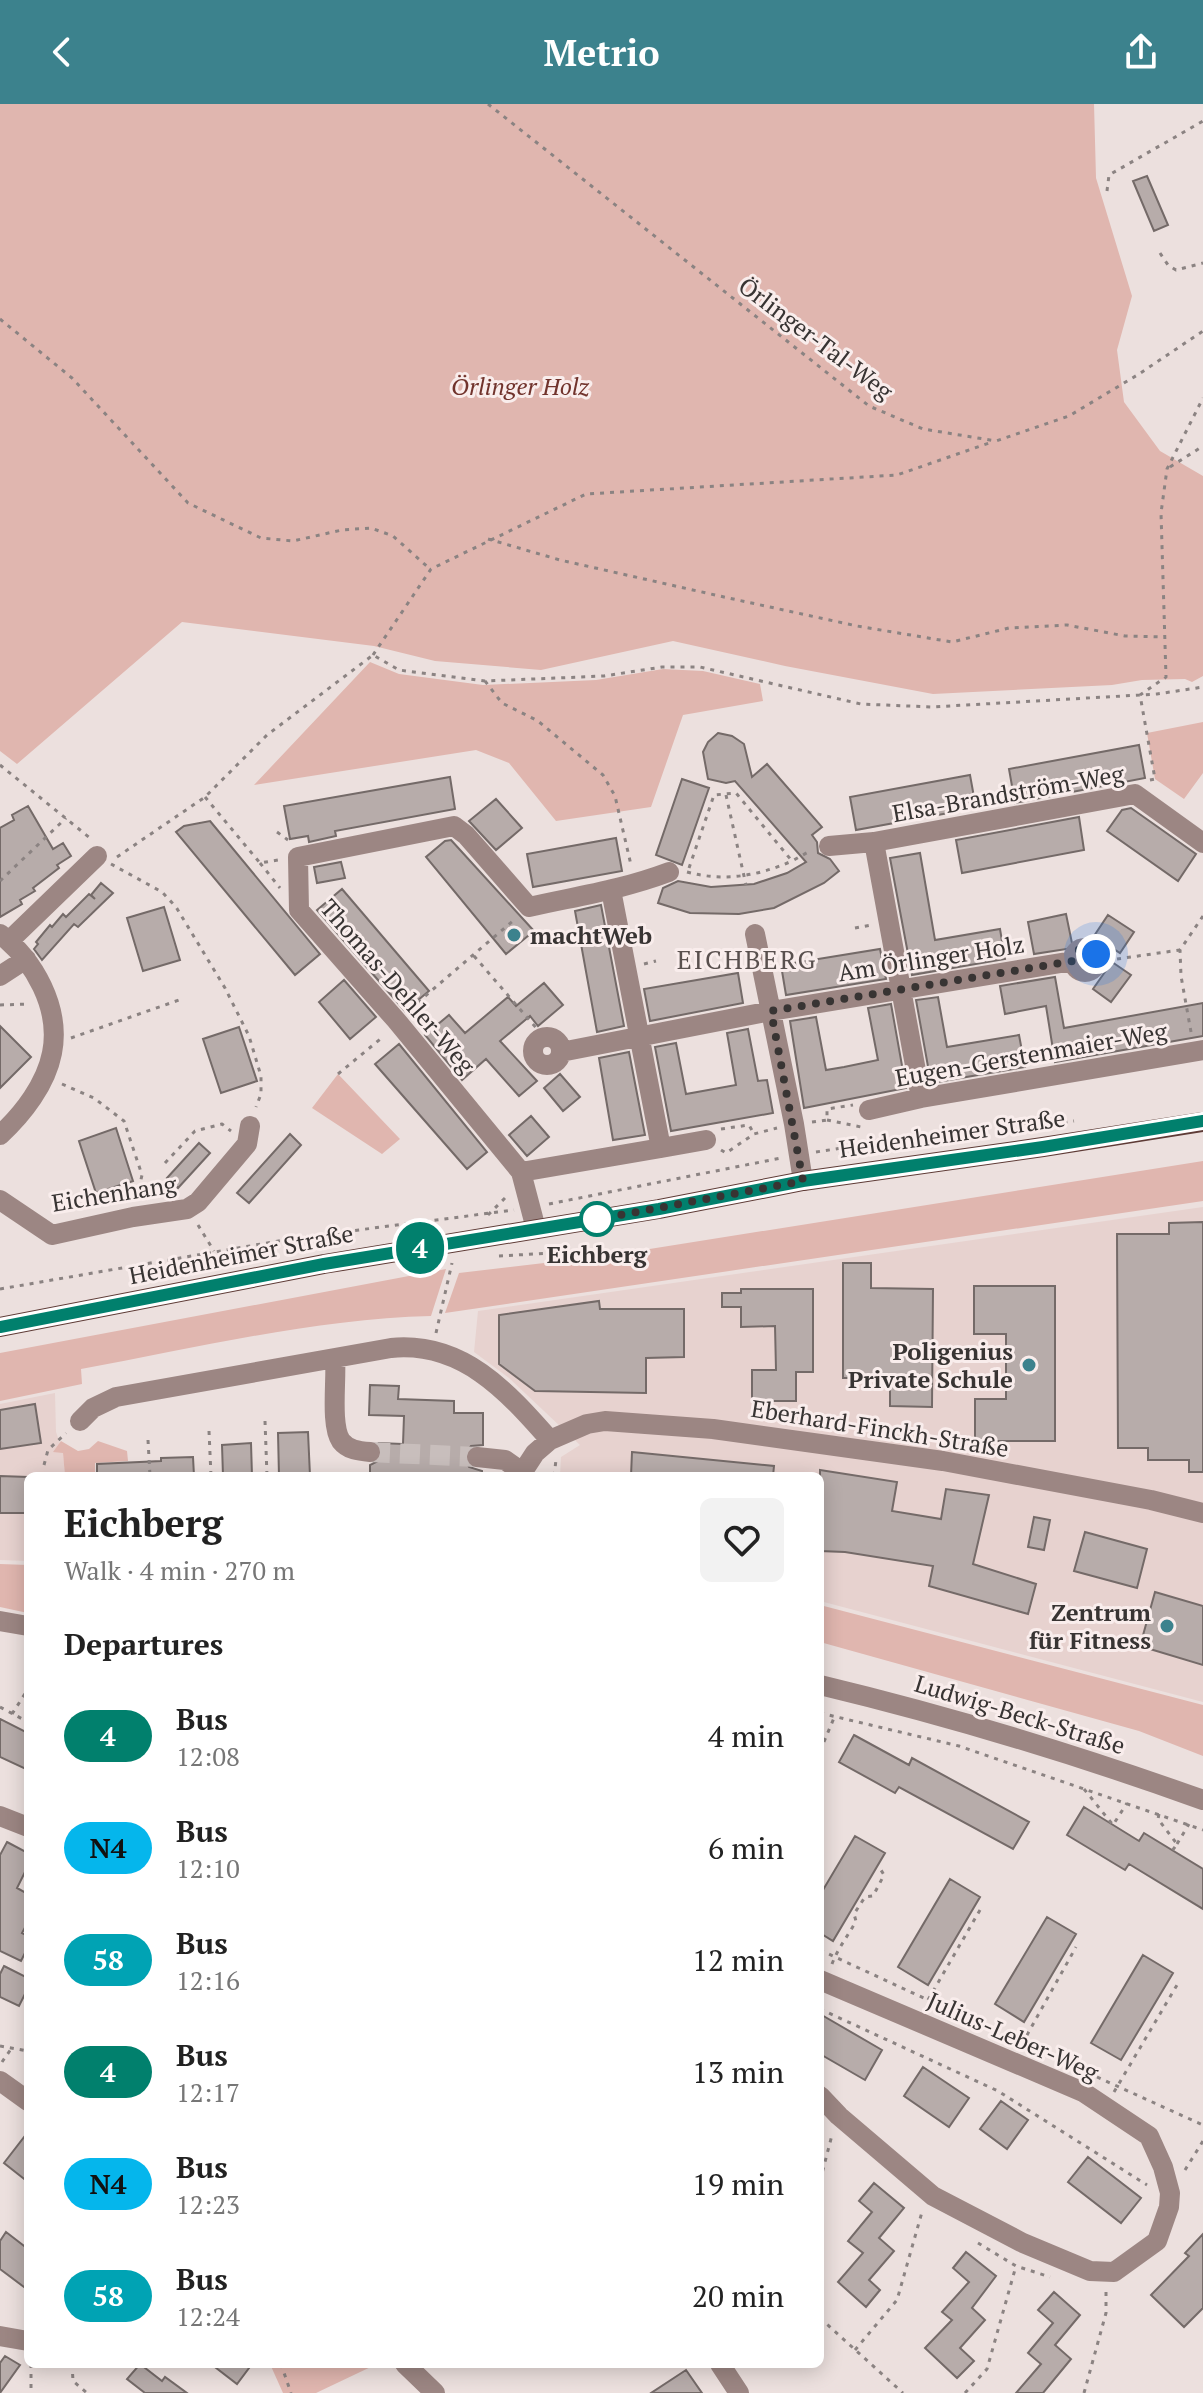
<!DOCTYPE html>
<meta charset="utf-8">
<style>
:root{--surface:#fff;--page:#f2f2f2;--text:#222;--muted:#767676;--accent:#3c828d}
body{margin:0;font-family:"PT Serif",serif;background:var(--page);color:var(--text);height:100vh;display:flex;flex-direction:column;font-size:30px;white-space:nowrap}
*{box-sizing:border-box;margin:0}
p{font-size:26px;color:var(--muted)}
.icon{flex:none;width:44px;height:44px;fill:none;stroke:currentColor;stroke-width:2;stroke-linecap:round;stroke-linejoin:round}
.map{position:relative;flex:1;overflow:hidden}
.panel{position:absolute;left:24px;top:1368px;width:800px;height:896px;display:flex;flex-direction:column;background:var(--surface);border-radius:12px;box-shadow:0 4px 20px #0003}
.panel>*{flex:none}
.badge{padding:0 16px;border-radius:26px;font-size:28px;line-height:52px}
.you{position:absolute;width:40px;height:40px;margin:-20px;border:6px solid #fff;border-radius:50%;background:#1a73e8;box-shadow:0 0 0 12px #1a73e833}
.map>.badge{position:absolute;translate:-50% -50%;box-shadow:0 0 0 4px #fff}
h2{padding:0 40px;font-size:30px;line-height:72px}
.round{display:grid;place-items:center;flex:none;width:84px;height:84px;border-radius:12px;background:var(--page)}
.headline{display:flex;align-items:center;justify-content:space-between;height:136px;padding:0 40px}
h1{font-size:38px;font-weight:700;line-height:60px}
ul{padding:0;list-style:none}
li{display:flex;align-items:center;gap:24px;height:112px;padding:0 40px}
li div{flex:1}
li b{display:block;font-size:30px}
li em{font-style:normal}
li .badge{min-width:88px;font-weight:700;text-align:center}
header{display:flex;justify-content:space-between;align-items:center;height:104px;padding:0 40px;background:var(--accent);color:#fff;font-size:36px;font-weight:700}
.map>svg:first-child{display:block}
.built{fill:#e7d2cf}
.green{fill:#e0b6af}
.building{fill:#b7acaa;stroke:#746a68;stroke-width:2}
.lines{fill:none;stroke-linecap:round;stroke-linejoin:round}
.minor-tunnel{stroke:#c8bebc;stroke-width:20;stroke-dasharray:20 10;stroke-linecap:butt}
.path{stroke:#8b8382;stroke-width:3;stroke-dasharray:4 6;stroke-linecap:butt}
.minor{stroke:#9c8683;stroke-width:20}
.major{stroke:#5e3b36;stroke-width:20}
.line-casing{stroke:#fff;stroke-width:18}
.line{stroke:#01806d;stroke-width:12}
.walk{stroke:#383433;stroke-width:8;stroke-dasharray:0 14.4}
.poi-dot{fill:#3c828d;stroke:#f9edec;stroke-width:3}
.stop-dot{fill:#fff;stroke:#01806d;stroke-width:4}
.labels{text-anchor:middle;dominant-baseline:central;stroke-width:6;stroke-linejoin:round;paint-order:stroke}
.street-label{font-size:24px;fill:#383433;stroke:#f9edec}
.park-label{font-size:24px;font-style:italic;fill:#71332c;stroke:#f9edec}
.poi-label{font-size:24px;font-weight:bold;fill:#383433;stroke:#f9edec;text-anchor:end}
.stop-label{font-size:24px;font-weight:bold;fill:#383433;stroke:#f9edec}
.neighbourhood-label{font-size:26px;letter-spacing:2px;fill:#59504e;stroke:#f9edec}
</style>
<header><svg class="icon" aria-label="back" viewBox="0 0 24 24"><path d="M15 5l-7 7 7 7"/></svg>Metrio<svg class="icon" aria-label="share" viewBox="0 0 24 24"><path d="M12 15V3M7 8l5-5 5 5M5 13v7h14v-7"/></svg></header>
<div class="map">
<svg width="1203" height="2289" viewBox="0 0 1203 2289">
<rect width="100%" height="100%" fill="#ece0de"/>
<path class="built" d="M1203 1103V1598L820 1497V1372H560L561 1353 580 1341 509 1274 474 1248 478 1207Z
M55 1289 56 1328 63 1348 65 1372H28V1457L0 1456V1300Z"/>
<path class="green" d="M0 0H1094L1096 74 1132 192 1117 246 1124 298 1160 347 1203 372V572L1192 578 1185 575 1142 576 1112 581 933 590 785 562 673 537 541 566 435 557 374 542 182 518 17 660 0 647Z
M370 558 399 570 483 581 596 576 663 565 703 567 760 580 763 597 683 611 651 703 556 717 509 659 476 646 254 681Z
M1203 618V669L1184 695 1155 675 1147 629Z
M338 970 400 1035 382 1050 312 1004Z
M1203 1057V1097L445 1209 459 1169 612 1151Z
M446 1165 431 1212C313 1215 197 1244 81 1265L82 1280 0 1297V1249Z
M61 1337 78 1347 89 1345 98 1337 127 1347 128 1357 95 1359V1372H65L63 1349 53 1348Z
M0 1460 28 1461V1509L0 1503Z
M820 1501 1203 1601V1652L1139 1627 820 1538Z
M270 2260H377L316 2289H283Z"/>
<path class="building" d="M1147 72 1168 121 1154 127 1133 77Z
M718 629 732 632 744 640 752 673 767 660 822 723 812 731 817 738 818 749 830 755 839 767 824 779 774 804 739 810 690 809 658 799 663 784 678 777 711 783 754 780 787 769 806 758 735 677 726 679 708 675 703 648 708 638Z
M1139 641 1145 674 1015 699 1009 665Z
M970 671 976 704 856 726 850 693Z
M450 673 455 705 335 727 336 732 309 738 308 732 290 735 284 702Z
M682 675 709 684 682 761 656 751Z
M496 695 522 724 496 746 469 717Z
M28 702 53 745 63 739 71 752 57 761 59 764 33 784 35 787 20 796 22 800 0 813V724L14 716 12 711Z
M1131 704 1196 750 1178 777 1107 727 1122 706Z
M1079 713 1084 746 962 769 956 736Z
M210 717 320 850 295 871 176 728 184 722Z
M616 734 622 767 533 783 527 750Z
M451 736 534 827 506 850 426 753 445 737Z
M920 749 935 836 1000 825 1005 855 912 871 890 754Z
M341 758 345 774 317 779 314 763Z
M101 779 113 789 78 823 74 820 42 856 34 845 38 840 36 838 50 821 52 823 63 810 66 813 89 790 95 795 91 791Z
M342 785 429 887 405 907 317 806Z
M601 801 624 922 597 928 575 807Z
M164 803 180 856 143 867 127 814Z
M1066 810 1073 844 1034 850 1028 818Z
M1108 811 1134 828 1120 849 1094 832Z
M880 845 886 875 786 891 781 861Z
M1112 858 1131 871 1111 898 1093 885Z
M738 869 743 899 650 917 644 885Z
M1055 873 1064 924 1203 899V932L1055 958 1046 902 1005 910 1000 882Z
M344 876 376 913 350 935 319 898Z
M544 879 563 901 538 922 530 912 500 937 537 977 519 992 486 955 462 976 425 931 449 911 465 929 508 893 516 902Z
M938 893 947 943 1019 931 1025 963 931 979 916 896Z
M891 900 906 984 804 1004 790 917 816 913 826 966 844 963 878 956 868 904Z
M0 922 31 953 0 984Z
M239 923 257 977 221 989 203 935Z
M748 925 758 977 767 976 773 1009 671 1027 655 943 676 939 686 990 736 981 727 929Z
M399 940 487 1048 467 1065 375 960Z
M629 948 645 1031 613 1036 599 954Z
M560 970 580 993 563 1007 544 984Z
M531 1012 549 1033 527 1052 509 1031Z
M116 1024 133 1077 96 1089 79 1037Z
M290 1030 301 1041 249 1099 237 1089Z
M199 1039 210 1049 178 1084 167 1074Z
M1203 1118V1368H1189V1356H1148V1344H1118L1117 1130H1169V1119Z
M843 1159H871V1184L933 1185 932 1303 890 1302V1274H843Z
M974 1182H1055V1337H975V1295H1006V1230H974Z
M741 1185H813V1268H796V1297H752V1266H776L775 1222 741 1223V1203H722V1189H741Z
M599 1197 600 1205H684V1253L646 1254V1289L535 1287 499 1260V1211Z
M370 1281 399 1282 398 1295 454 1297V1309H483V1341L471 1342 464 1352 469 1363 482 1367V1372H370V1361L380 1356 383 1350 379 1339 403 1340 404 1312 369 1311Z
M35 1300 41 1339 0 1345V1306Z
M308 1328 310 1372H279L278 1329Z
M251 1339 252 1372H223L222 1341Z
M632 1348 774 1362 773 1372H631Z
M193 1353 194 1372H97V1360L161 1357V1354Z
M820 1366 897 1378 892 1407 941 1415 946 1385 989 1391 973 1460 1036 1480 1028 1510 929 1482 933 1462 845 1448 820 1447Z
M0 1372 28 1373V1409H0Z
M1034 1413 1050 1416 1044 1446 1028 1443Z
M1085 1428 1147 1445 1137 1484 1074 1467Z
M1155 1488 1203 1502V1561L1140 1542Z
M0 1615 28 1629V1666L0 1653Z
M854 1631 909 1661 912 1654 1029 1718 1013 1745 899 1683 895 1689 839 1658Z
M1084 1703 1139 1737 1144 1729 1203 1765V1805L1129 1760 1125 1766 1067 1731Z
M855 1732 885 1749 833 1837 820 1829V1791Z
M7 1738 28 1749V1762L17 1784 28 1790V1818L22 1829 28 1832V1843L21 1857 0 1847V1751Z
M950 1775 980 1793 928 1881 898 1863Z
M1047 1813 1076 1830 1024 1918 995 1900Z
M1143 1851 1173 1869 1121 1956 1091 1939Z
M4 1862 28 1874V1884L19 1902 0 1893V1870Z
M820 1910 882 1946 865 1976 820 1950Z
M923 1963 969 1994 949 2023 904 1992Z
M1001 1997 1028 2016 1007 2045 980 2025Z
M28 2028V2078L4 2059Z
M1088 2053 1141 2094 1121 2119 1068 2078Z
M874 2079 904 2104 879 2134 894 2147 869 2176 880 2186 866 2203 838 2178 863 2149 848 2137 872 2108 859 2097Z
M6 2128 28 2145V2186L0 2165V2137Z
M1203 2130V2204L1184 2223 1151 2191 1189 2152 1185 2149Z
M966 2148 996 2172 972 2204 985 2216 960 2244 974 2257 957 2274 925 2244 952 2216 942 2208 969 2178 953 2164Z
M1054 2188 1080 2211 1055 2241 1071 2255 1043 2289H1016L1041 2260 1028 2249 1053 2219 1038 2206Z
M5 2252 20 2261 0 2289V2259Z
M140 2260 162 2277 165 2273 187 2289H145L127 2275Z
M211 2260H252L237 2280Z
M686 2266 702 2289H651Z"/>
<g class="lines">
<path class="minor-tunnel" d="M370 1348 477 1353"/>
<path class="path" d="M488 0 869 302 923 325 996 337 1069 312 1139 270 1203 227
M1107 87 1109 71 1203 17
M1160 149 1168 161 1176 166 1203 159
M0 215 72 274 188 399 261 434 293 437 342 426 371 424 393 432 430 465
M1170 363 1203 342
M488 435 560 456 724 493 857 522 952 538 1009 524 1067 521 1125 532 1166 533
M373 551 431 465 586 390 897 371 992 338
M485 577 502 599 538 617 603 671 615 692 631 761
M0 661 90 734
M1150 676 1155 675 1140 591 1166 573 1161 409 1167 365 1203 294
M726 691 746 781
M205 693 260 759 278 756
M277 728 288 736
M117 753 205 693 267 631 373 551 399 566 485 577 604 572 662 563H700L861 600 932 603 1157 590 1203 583
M260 759 280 784
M111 760 162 788 176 803 225 884 249 932 261 972V990L256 1003
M689 764 714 691 736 689 792 757 810 747
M687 768C724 778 758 772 792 757
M0 777 66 714
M855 824 871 821
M474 852 544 933
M1098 854 1103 857 1180 846
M644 860 656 857
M0 901 29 900
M410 905 514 816
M1191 928 1181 872 1180 846 1203 812
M71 934 179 896
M338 970 384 932
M62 980 94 994 124 1017 142 1071 137 1093
M827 1016 861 1023
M812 1018 827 1016V1005L853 1001
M721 1025 749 1021 754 1030
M721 1046 726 1049 754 1030 777 1024
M816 1048 1011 1018 1046 1021 1074 1017
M165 1059 195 1027 222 1020 231 1027
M549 1100 781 1054
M488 1111 508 1091
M198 1121 214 1147
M499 1152 552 1149
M0 1185 296 1134 514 1106
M436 1229 452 1159
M265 1317 267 1372
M209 1327 211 1372
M148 1336 150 1372
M44 1361 48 1346 66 1329
M554 1372 556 1356
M0 1603 28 1618
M820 1609 959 1642 1203 1726
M12 1610 28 1585
M820 1647 834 1614
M1084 1685 1113 1721 1127 1699
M1159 1710 1158 1715 1177 1740 1172 1747
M1177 1740 1189 1720
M820 1846 1010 1934
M832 1860C838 1844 848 1832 856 1817L854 1810 865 1793 873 1792 884 1771 881 1766
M928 1896 980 1806
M820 1905 998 1987 1147 2081
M1022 1940 1076 1843
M0 1942 28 1947
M2 1958 11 1945
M1097 1973 1203 2021
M1114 1988 1177 1881
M1185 2066 1203 2037
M820 2077 832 2031
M978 2139 1016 2162 1050 2173
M820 2214 903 2289
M855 2246 897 2196 922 2108
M31 2260V2289
M72 2260 73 2277 87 2289
M281 2260 291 2289
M965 2289 987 2265 1016 2162
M1084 2289 1106 2209V2188"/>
<path class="minor" d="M874 738 921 994
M829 742 874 738 1135 690 1203 739
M0 830C34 856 61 904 52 949 46 980 23 1010 0 1031
M755 830 794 1020 803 1077
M9 837 97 752
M1073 856a12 12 0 1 1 24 0a12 12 0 1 1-24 0Z
M0 872 26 855
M533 947a14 14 0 1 1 28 0a14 14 0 1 1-28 0Z
M561 948 771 907 1073 857
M869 1006 921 994 1203 946
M661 1044 706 1036
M521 1068 661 1044 611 786
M0 1096 52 1131 133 1113 187 1105 198 1098 247 1040 250 1022
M536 1125 521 1068 396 916 299 806 298 753 454 722 466 731 529 803C578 792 621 786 669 768
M335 1254C337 1274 330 1321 341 1337 348 1346 359 1347 370 1348
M80 1317 93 1304 116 1293 391 1244C462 1237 507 1287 550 1336L587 1320 605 1317 713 1325 943 1357 1151 1396 1203 1409
M477 1353 505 1356 522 1368
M520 1372 535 1349 550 1336
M0 1517 28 1522
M820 1581C949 1612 1078 1651 1203 1696
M0 1712 28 1723
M820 1876 1083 1988 1149 2032 1163 2063 1170 2089 1169 2103 1157 2137 1114 2168 1090 2167 1023 2139 933 2092 839 2012 820 1992
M0 1977 28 1997
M0 2232 28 2237
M405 2260 435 2289
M720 2260 739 2289"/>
<path class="major" d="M0 1223 324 1160 659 1105 803 1077 1043 1043 1203 1018"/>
</g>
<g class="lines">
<g class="line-casing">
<path id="line" d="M0 1223 324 1160 659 1105 803 1077 1043 1043 1203 1017"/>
</g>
<use href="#line" class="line"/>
<path class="walk" d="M597 1115 588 1117 803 1077 771 907 1073 857 1078 846 1084 844 1096 850"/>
</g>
<g class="poi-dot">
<circle cx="514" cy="831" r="8"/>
<circle cx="1029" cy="1261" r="8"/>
<circle cx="1167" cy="1522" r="8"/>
</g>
<circle class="stop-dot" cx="597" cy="1115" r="16"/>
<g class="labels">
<g class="street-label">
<text transform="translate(816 234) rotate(37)">Örlinger-Tal-Weg</text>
<text transform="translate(1008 689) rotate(-10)">Elsa-Brandström-Weg</text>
<text transform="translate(931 854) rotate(-9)">Am Örlinger Holz</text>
<text transform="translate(398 882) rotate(49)">Thomas-Dehler-Weg</text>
<text transform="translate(1031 950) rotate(-10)">Eugen-Gerstenmaier-Weg</text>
<text transform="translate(952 1029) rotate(-8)">Heidenheimer Straße</text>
<text transform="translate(114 1089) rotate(-9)">Eichenhang</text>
<text transform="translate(241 1150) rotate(-11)">Heidenheimer Straße</text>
<text transform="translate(880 1324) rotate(9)">Eberhard-Finckh-Straße</text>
<text transform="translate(1020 1610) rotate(17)">Ludwig-Beck-Straße</text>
<text transform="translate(1013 1932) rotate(24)">Julius-Leber-Weg</text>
</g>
<g class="park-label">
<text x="520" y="282">Örlinger Holz</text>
</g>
<g class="poi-label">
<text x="530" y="831" text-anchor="start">machtWeb</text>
<text x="1013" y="1247">Poligenius<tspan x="1013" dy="28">Private Schule</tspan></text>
<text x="1151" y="1508">Zentrum<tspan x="1151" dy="28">für Fitness</tspan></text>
</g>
<g class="stop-label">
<text x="597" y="1150">Eichberg</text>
</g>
<g class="neighbourhood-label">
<text x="747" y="855">EICHBERG</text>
</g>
</g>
</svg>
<div class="you" style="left:1096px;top:850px"></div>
<b class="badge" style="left:420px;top:1144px;background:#01806d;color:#fff">4</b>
<section class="panel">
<div class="headline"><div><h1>Eichberg</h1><p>Walk · 4 min · 270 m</p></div><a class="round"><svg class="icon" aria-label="heart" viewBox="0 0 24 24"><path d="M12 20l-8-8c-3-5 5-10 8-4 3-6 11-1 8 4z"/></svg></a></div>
<h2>Departures</h2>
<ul>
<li><span class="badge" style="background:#01806d;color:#fff">4</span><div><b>Bus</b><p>12:08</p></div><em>4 min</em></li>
<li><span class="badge" style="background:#05b6ec;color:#111">N4</span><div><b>Bus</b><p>12:10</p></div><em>6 min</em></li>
<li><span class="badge" style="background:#00a3b4;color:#fff">58</span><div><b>Bus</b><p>12:16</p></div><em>12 min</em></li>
<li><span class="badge" style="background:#01806d;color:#fff">4</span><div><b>Bus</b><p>12:17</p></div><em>13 min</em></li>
<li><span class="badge" style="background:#05b6ec;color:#111">N4</span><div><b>Bus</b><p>12:23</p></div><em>19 min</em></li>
<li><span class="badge" style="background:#00a3b4;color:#fff">58</span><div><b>Bus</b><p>12:24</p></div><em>20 min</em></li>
</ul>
</section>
</div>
